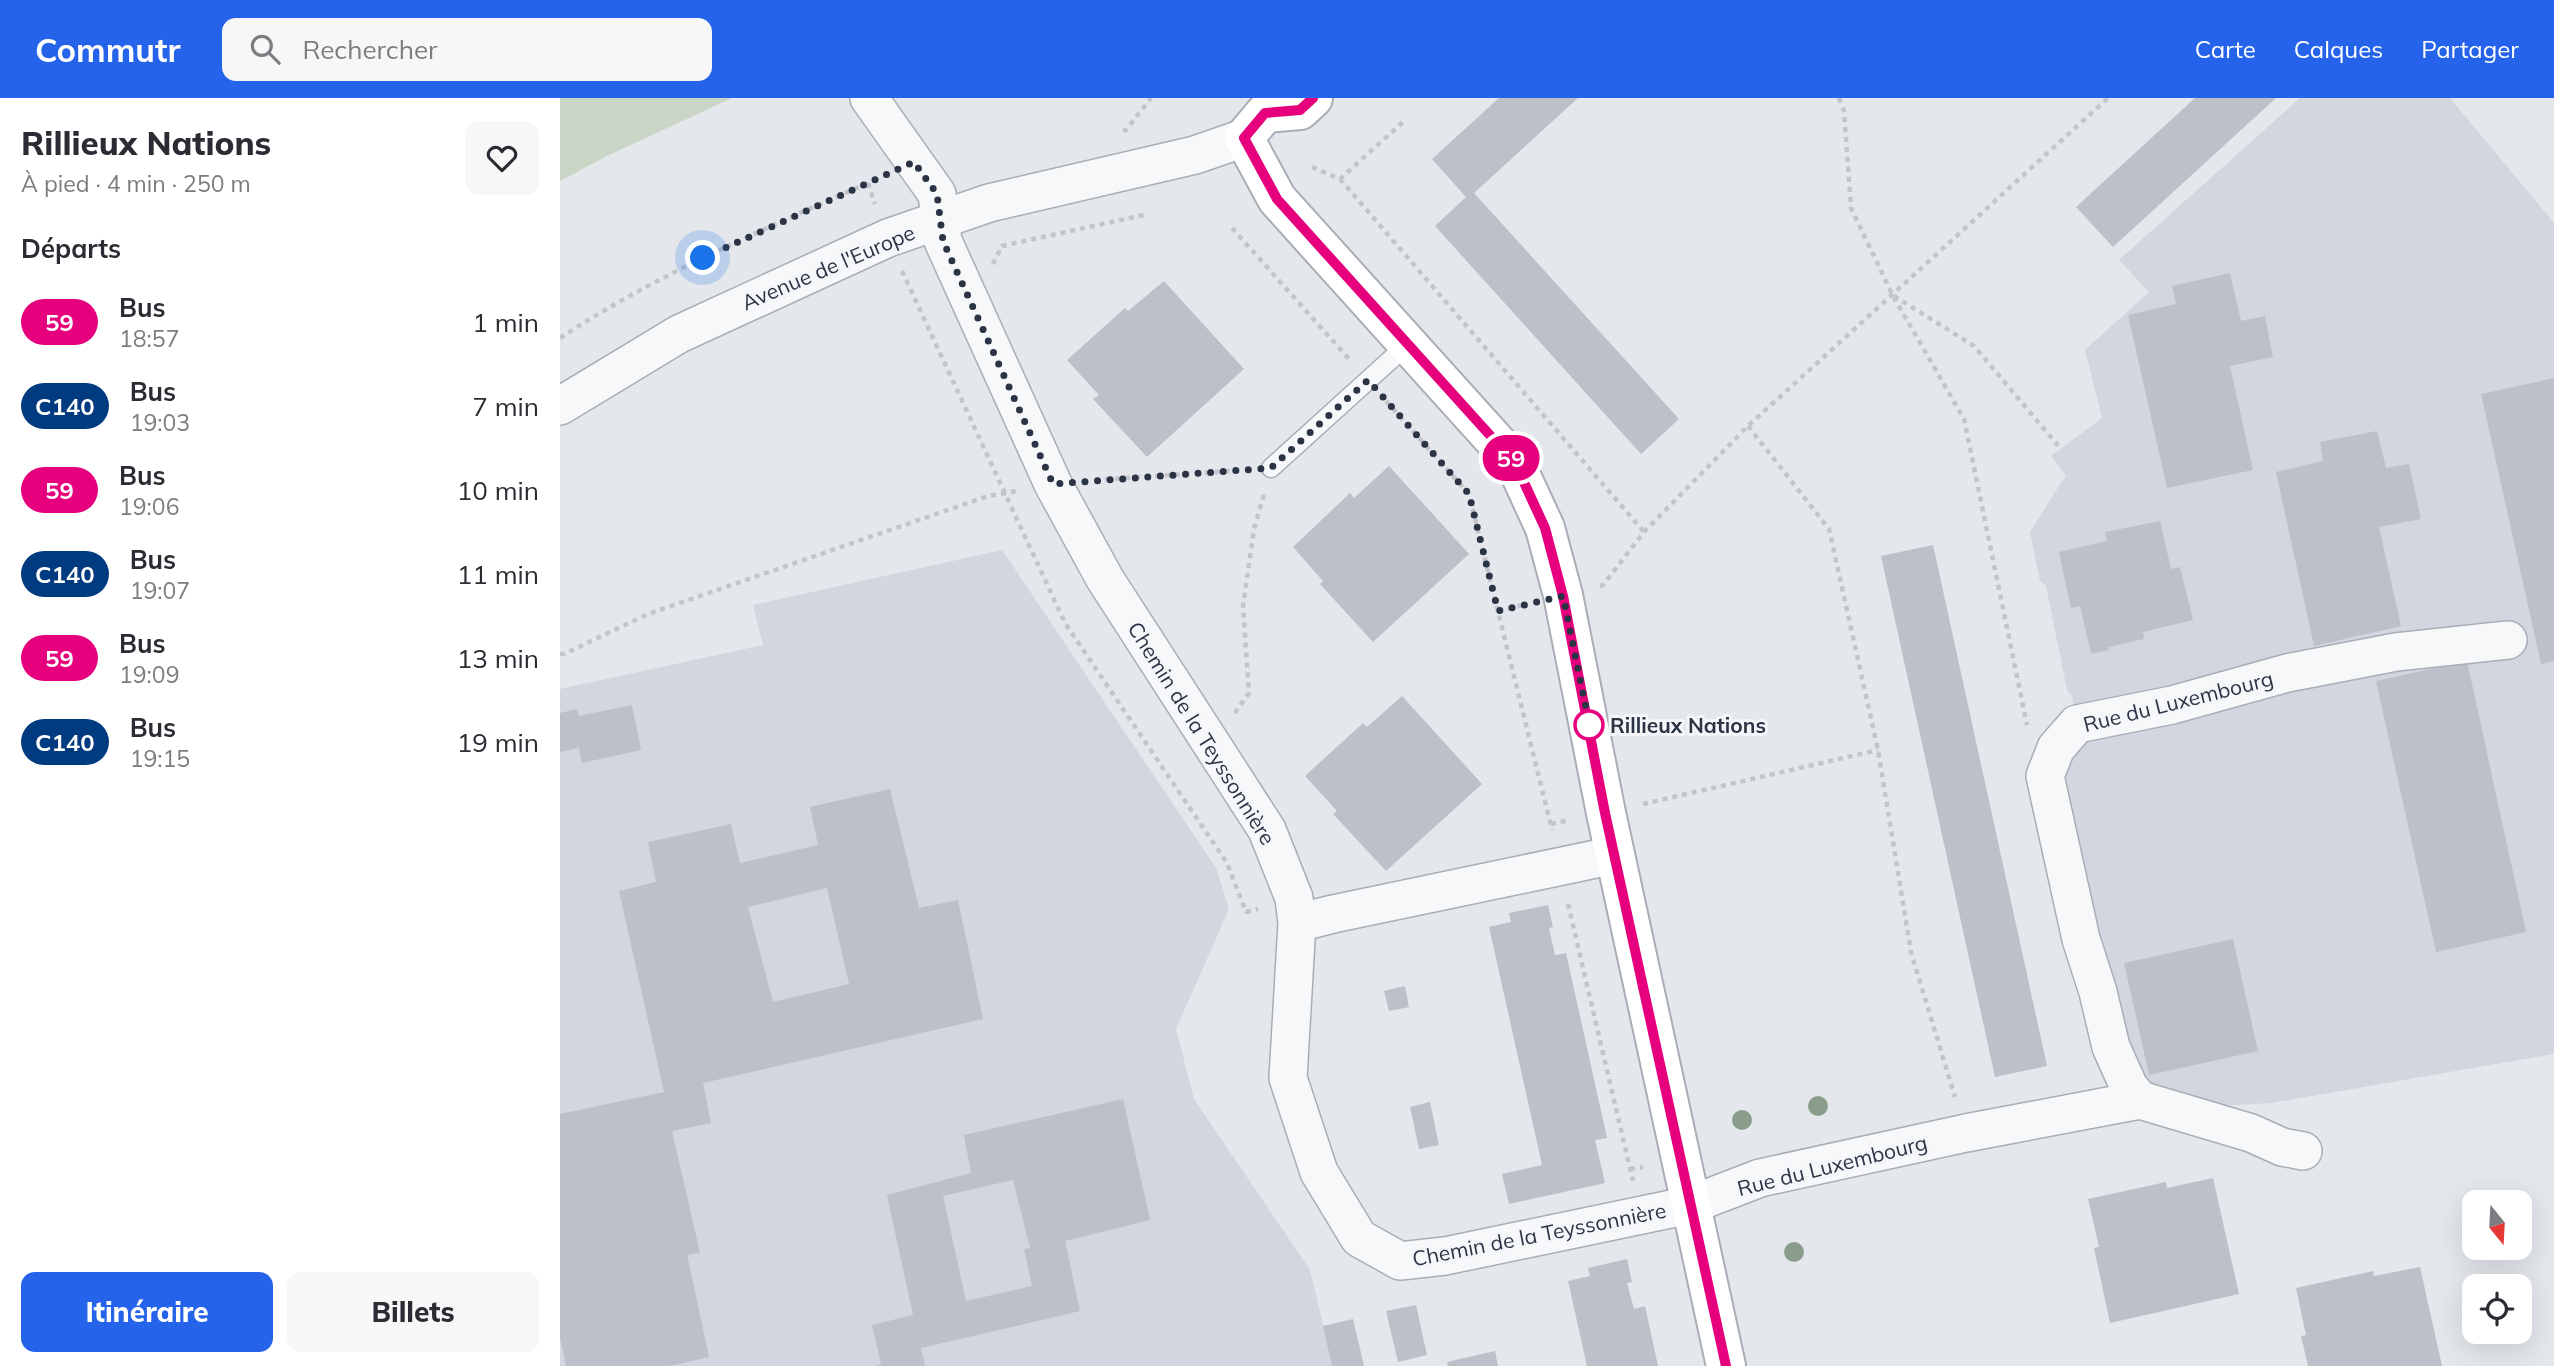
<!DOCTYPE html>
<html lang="fr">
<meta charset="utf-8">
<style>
:root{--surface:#fff;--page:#f7f7f7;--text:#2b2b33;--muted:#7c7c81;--accent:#2563eb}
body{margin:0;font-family:Mulish,sans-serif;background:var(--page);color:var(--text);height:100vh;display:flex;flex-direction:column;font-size:26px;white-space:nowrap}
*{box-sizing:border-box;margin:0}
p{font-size:23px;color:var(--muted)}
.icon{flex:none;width:38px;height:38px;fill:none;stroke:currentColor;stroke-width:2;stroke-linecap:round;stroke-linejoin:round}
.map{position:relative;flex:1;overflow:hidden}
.sheet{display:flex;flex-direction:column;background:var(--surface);width:560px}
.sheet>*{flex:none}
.badge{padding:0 14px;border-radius:23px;font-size:24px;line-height:46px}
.needle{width:46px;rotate:162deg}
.tools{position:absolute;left:1902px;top:1092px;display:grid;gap:14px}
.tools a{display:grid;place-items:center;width:70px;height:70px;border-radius:14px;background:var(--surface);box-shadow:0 7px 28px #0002;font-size:35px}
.you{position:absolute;width:35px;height:35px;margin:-18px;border:5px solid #fff;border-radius:50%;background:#1a73e8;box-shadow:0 0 0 10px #1a73e833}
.map>.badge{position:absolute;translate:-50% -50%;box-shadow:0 0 0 4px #fff}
h2{padding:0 21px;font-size:26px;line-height:63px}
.round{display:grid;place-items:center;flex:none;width:74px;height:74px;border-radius:14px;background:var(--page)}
.head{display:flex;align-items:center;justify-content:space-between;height:119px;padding:0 21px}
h1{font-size:33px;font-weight:800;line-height:52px}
.primary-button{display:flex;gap:14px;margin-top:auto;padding:14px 21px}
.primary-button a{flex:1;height:80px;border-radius:14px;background:var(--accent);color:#fff;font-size:28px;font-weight:800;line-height:80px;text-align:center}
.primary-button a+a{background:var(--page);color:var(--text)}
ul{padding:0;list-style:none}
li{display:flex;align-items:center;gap:21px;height:84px;padding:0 21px}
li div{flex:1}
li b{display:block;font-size:26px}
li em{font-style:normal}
li .badge{min-width:77px;font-weight:700;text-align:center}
header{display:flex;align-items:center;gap:42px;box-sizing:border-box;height:98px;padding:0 35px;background:var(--accent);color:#fff}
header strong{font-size:33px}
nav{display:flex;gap:38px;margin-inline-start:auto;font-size:24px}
.search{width:490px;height:63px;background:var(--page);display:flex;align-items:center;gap:18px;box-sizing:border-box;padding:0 24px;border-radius:14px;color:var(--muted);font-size:26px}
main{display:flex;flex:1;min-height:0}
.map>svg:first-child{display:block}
.built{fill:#d2d6de}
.green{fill:#c9d6c5}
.building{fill:#bbc0c9;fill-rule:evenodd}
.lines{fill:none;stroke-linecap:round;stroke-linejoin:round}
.lane-casing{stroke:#a9aeb6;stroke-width:21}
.street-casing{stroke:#a9aeb6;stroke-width:40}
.secondary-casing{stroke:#a9aeb6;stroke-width:42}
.path{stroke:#c2c5cb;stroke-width:4.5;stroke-dasharray:5 5;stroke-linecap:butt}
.lane{stroke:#f7f8fa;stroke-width:18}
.street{stroke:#f7f8fa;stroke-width:37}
.secondary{stroke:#fff;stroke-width:38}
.tree{fill:#899d8a}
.line-casing{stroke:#fff;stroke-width:16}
.line{stroke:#e6007e;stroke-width:10}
.walk{stroke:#2b3444;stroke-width:7;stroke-dasharray:0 12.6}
.stop-dot{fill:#fff;stroke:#e6007e;stroke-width:3.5}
.labels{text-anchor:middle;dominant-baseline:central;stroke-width:6;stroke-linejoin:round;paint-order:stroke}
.street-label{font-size:21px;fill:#2b3444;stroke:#f4f6f9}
.stop-label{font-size:21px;font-weight:bold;fill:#2b3444;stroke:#f4f6f9;text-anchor:start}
</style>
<header>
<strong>Commutr</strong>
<div class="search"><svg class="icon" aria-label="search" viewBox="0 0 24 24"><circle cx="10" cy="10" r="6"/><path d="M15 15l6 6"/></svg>Rechercher</div>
<nav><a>Carte</a><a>Calques</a><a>Partager</a></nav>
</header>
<main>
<section class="sheet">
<div class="head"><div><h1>Rillieux Nations</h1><p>À pied · 4 min · 250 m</p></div><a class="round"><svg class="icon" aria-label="heart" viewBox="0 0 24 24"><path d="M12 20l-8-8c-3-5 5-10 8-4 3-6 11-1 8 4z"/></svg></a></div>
<h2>Départs</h2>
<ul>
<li><span class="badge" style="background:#e6007e;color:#fff">59</span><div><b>Bus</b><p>18:57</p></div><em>1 min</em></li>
<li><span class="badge" style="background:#003b80;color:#fff">C140</span><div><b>Bus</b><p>19:03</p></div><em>7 min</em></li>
<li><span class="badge" style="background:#e6007e;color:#fff">59</span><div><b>Bus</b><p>19:06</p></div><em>10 min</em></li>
<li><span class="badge" style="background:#003b80;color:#fff">C140</span><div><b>Bus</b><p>19:07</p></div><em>11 min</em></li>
<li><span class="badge" style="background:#e6007e;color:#fff">59</span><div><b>Bus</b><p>19:09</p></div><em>13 min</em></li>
<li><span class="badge" style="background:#003b80;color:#fff">C140</span><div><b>Bus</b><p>19:15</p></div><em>19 min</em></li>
</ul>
<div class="primary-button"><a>Itinéraire</a><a>Billets</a></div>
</section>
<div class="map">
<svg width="1994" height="1268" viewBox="0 0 1994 1268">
<rect width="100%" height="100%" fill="#e4e7ec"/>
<path class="built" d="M1740 0H1890L1994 125V956L1711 1005 1662 1008 1569 980 1497 657 1517 626 1512 598 1507 592 1486 488 1480 483 1470 434 1506 377 1491 358 1542 320 1525 252 1589 194 1559 162Z
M442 452 656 770 669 811 616 931 634 1001 750 1172 773 1268H0V591L203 547 193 507Z"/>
<path class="green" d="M0 0H172L47 58 0 83Z"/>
<path class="building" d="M939 0H1018L914 95 1119 321 1081 356 875 128 906 99 872 61Z
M1635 0H1716L1553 149 1516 109Z
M1670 175 1681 223 1705 218 1713 259 1670 268 1693 372 1607 390 1568 217 1616 206 1612 188Z
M604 183 684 271 587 359 533 301 539 297 507 262 565 210 568 213Z
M1994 280V563L1981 566 1921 296Z
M1817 333 1826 370 1849 366 1861 421 1819 429 1841 528 1754 548 1716 374 1763 363 1760 344Z
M829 368 909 456 813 544 760 486 763 483 733 449 790 395 794 400Z
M1600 423 1611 471 1620 469 1633 522 1583 534 1584 541 1549 549V552L1531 556 1520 508 1511 510 1499 454 1547 443 1545 434Z
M1373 447 1487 968 1435 979 1321 458Z
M1907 563 1966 834 1876 854 1816 583Z
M842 598 922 686 826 773 773 716 777 713 745 678 803 625 807 629Z
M72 607 81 652 22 665 19 650 0 654V615L17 611 19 618Z
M330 691 359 810 398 802 423 921 143 985 151 1025 112 1033 140 1155 127 1157 149 1259 110 1268H6L0 1239V1016L104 994 59 793 96 784 88 744 171 726 180 765 258 747 250 709ZM267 790 289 886 213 904 188 809Z
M988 807 993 829 989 830 995 857 1006 855 1047 1040 1035 1042 1045 1085 949 1106 942 1076 982 1067 929 829 951 824 949 815Z
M1673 841 1698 953 1589 977 1564 865Z
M845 888 849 909 829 913 824 893Z
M563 1001 590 1122 505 1143 520 1213 361 1250 365 1268H316L321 1266 312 1227 353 1217 327 1097 411 1075 404 1037ZM453 1082 470 1150 464 1151 472 1188 406 1203 383 1098Z
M870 1004 879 1047 859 1051 850 1009Z
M1653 1080 1679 1196 1550 1225 1534 1150 1539 1149 1528 1101 1606 1084 1607 1090Z
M1067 1161 1072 1184 1067 1185 1074 1211 1085 1208 1098 1268H1027L1008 1183 1030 1178 1028 1170Z
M1860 1169 1882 1268H1748L1741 1238 1746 1237 1736 1190 1813 1173 1814 1178Z
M856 1207 867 1257 838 1264 826 1213Z
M793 1221 804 1268H772L763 1228Z
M935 1253 938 1268H888L887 1264Z"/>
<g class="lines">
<g class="lane-casing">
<path id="lane" d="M711 370 848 246"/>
</g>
<g class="street-casing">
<path id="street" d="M309 0 377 96 383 143 493 386 545 481 707 732 734 800 737 825 728 980 759 1074 799 1140 840 1163 885 1158 1130 1107 1200 1080 1406 1035 1580 1002 1691 1035 1722 1049 1743 1053
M0 308 119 236 328 140 429 105 635 57 684 40
M737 825 773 816 1055 757
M1580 1002 1569 989 1551 949 1538 894 1521 841 1485 678 1496 650 1517 626 1612 607 1727 575 1836 554 1948 542"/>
</g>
<g class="secondary-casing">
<path id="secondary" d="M753 0 740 12 705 15 684 40 717 101 955 365 985 430 1003 497 1046 715 1166 1268"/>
</g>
<path class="path" d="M1279 0 1284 13 1291 110 1333 198 1404 321 1467 627
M563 33 566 32 591 0
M752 69 780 81 844 23
M780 81 1084 434
M308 85 315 106
M672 130 790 262
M433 166 442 148 588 116
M342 173 505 525 667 765 686 814 698 811
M1334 198 1414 248 1501 351
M0 240C100 174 212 128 321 79
M826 303 909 396 992 732
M1188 328 1269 431 1318 652 1351 854 1395 999
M535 382 686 372
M1040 488 1043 487 1084 434 1188 328 1548 0
M938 513 967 506
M0 556H4L88 516 428 398 457 393
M675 615 689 595 683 508 694 431 704 396
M1083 706 1318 652
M991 726 1010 722
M1008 806 1073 1083
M1070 1071 1083 1069"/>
<use href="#lane" class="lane"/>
<use href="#street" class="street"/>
<use href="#secondary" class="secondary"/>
</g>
<g class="tree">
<circle cx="1258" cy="1008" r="10"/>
<circle cx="1182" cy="1022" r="10"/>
<circle cx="1234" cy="1154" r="10"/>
</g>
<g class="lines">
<g class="line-casing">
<path id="line" d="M753 0 740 12 705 15 684 40 717 101 955 365 985 430 1003 498 1045 715 1166 1268"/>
</g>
<use href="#line" class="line"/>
<path class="walk" d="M143 160 354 64 377 96 383 143 493 386 711 370 808 282 909 396 938 513 1003 498 1031 634 1029 627"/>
</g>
<circle class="stop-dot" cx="1029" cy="627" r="14"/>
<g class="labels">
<g class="street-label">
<text transform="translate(268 169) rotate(-23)">Avenue de l'Europe</text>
<text transform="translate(1618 603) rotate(-14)">Rue du Luxembourg</text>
<text transform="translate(642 635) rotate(58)">Chemin de la Teyssonnière</text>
<text transform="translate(1272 1067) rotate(-14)">Rue du Luxembourg</text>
<text transform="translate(979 1136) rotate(-11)">Chemin de la Teyssonnière</text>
</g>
<g class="stop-label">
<text x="1050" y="627">Rillieux Nations</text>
</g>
</g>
</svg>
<div class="tools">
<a><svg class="needle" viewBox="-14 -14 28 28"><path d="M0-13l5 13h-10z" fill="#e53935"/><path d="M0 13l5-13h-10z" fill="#7c7c81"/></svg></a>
<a><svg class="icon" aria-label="locate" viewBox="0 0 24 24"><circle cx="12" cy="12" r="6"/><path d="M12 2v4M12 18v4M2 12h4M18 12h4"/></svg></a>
</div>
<div class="you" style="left:143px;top:160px"></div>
<b class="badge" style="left:951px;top:360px;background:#e6007e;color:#fff">59</b>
</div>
</main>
